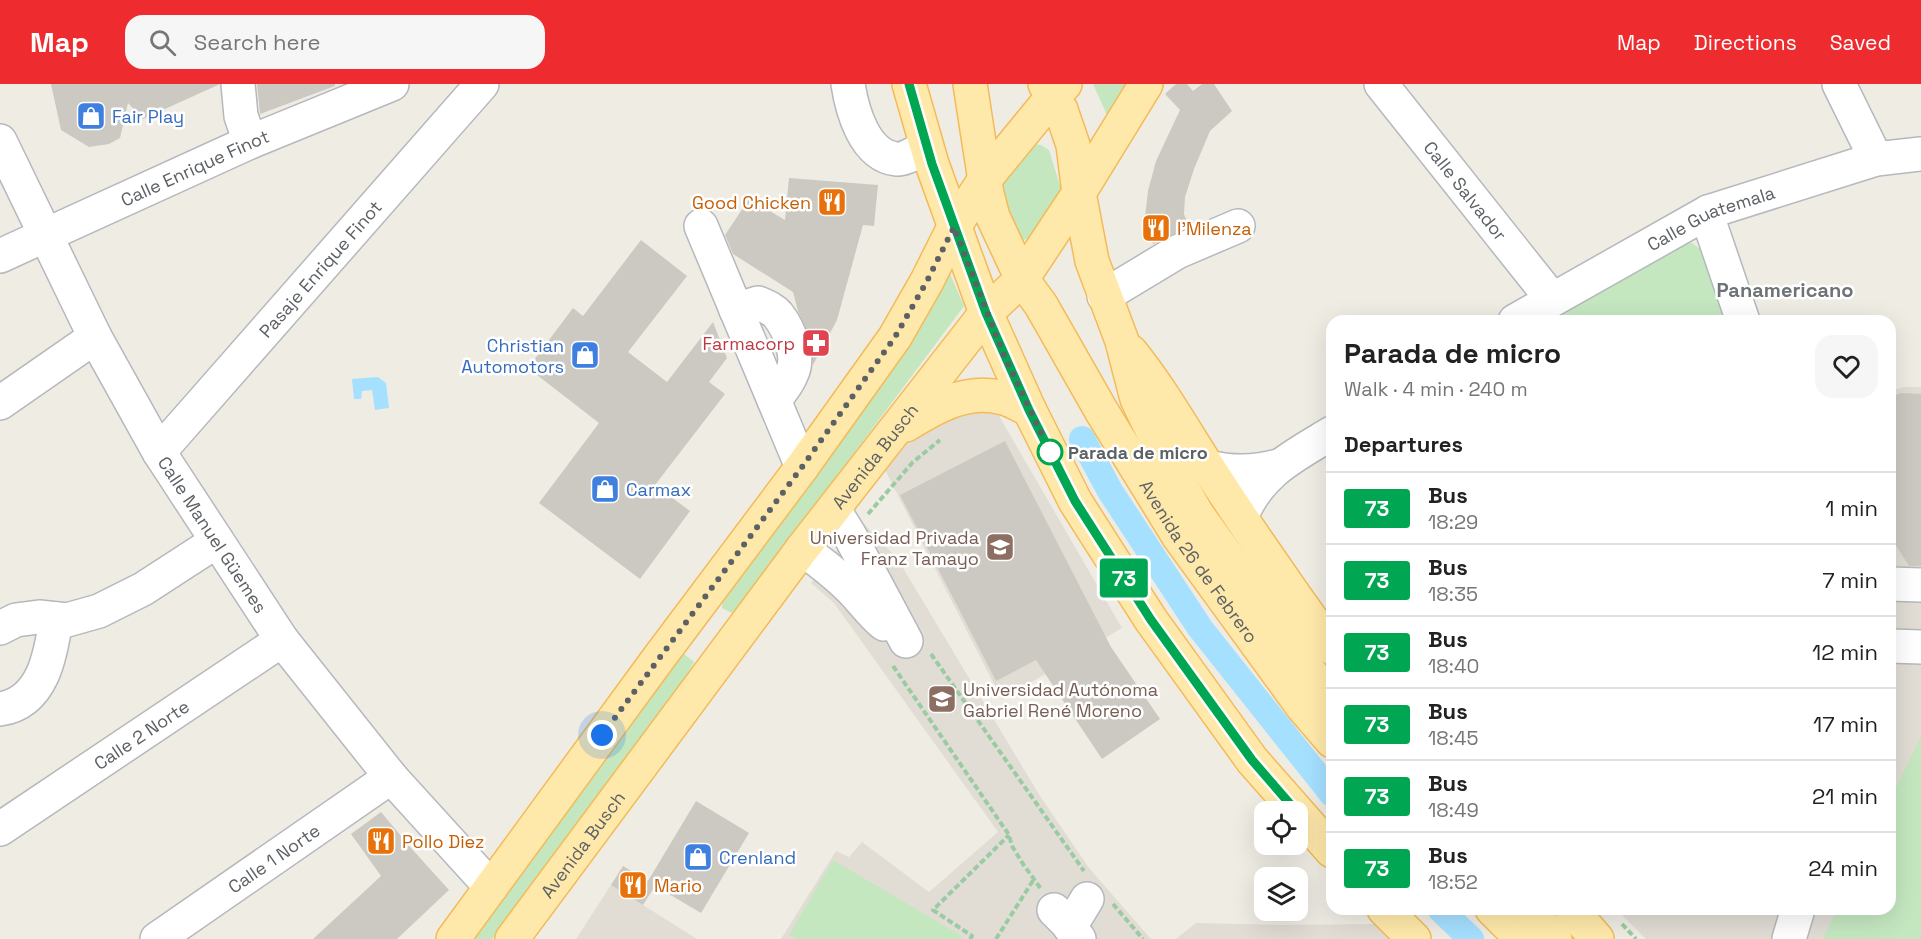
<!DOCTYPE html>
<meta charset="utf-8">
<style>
:root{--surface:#fff;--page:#f6f6f6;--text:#222;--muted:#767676;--line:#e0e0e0;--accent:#ee2c2f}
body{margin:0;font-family:"Space Grotesk",sans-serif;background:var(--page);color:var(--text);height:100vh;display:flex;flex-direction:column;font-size:22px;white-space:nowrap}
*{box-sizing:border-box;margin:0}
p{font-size:20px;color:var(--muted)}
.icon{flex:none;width:33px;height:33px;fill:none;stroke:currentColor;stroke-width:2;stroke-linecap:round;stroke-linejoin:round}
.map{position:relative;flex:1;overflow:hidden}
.panel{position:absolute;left:1326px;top:231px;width:570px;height:600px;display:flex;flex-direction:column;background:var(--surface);border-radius:18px;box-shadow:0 6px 24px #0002}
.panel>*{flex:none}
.badge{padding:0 12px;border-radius:4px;font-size:21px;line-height:39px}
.controls{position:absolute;left:1254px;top:717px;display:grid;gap:12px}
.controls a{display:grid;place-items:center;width:54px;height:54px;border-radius:12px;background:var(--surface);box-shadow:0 6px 24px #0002;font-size:30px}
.you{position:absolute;width:30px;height:30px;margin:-15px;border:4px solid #fff;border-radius:50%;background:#1a73e8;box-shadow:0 0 0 9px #1a73e833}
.map>.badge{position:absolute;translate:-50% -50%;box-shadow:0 0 0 3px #fff}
h2{padding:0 18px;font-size:22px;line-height:54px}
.round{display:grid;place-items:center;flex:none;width:63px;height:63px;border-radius:18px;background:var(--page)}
.head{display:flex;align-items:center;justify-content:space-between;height:102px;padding:0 18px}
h1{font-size:28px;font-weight:600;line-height:45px}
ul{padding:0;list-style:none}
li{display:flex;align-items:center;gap:18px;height:72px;padding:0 18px;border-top:2px solid var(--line)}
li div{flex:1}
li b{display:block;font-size:22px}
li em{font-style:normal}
li .badge{min-width:66px;font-weight:700;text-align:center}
header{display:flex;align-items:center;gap:36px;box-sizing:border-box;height:84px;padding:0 30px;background:var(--accent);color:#fff}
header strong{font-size:28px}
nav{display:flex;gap:33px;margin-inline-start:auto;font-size:21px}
.search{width:420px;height:54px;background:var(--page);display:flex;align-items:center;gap:15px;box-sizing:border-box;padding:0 21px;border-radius:18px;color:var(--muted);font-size:22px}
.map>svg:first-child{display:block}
.education{fill:#e1ddd5}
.green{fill:#c4e7c0}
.water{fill:#a5e0ff}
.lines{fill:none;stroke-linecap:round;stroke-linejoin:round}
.canal{stroke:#a5e0ff;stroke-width:26}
.building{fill:#ccc9c3}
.minor-casing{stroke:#b5b8bc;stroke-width:36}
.major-casing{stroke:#f5ba58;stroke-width:36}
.path{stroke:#9acba3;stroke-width:4;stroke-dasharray:6 3;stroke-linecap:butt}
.minor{stroke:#fff;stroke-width:33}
.major{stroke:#ffe9aa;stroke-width:33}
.line-casing{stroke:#fff;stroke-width:14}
.line{stroke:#00a651;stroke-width:9}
.walk{stroke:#5c6165;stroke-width:6;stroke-dasharray:0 10.8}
.stop-dot{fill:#fff;stroke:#00a651;stroke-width:3}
.labels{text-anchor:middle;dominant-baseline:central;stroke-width:5;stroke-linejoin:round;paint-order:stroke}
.shop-label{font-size:18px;fill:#366cbe;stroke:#fff;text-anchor:start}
.street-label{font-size:18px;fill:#5c6165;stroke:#fff}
.food-label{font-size:18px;fill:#c56008;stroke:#fff;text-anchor:start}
.health-label{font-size:18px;fill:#be3a42;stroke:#fff;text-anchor:end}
.stop-label{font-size:18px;font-weight:bold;fill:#5c6165;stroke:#fff;text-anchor:start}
.education-label{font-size:18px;fill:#785e54;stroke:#fff;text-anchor:end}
.neighbourhood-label{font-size:20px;font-weight:bold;fill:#6d7377;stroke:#fff}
</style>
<header>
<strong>Map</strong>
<div class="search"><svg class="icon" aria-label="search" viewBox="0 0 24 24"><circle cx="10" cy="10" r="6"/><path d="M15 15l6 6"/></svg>Search here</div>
<nav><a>Map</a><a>Directions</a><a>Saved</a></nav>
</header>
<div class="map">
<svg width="1921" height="855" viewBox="0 0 1921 855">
<rect width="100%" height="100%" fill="#efece4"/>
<path class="education" d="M1905 303H1921V855H1646L1616 825H1890V307Z
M995 325 1122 544 1002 616 883 382 897 363 932 334Z
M862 438 897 474 1040 712 1089 784 1151 855H781L836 767 849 773 862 758 929 808 998 748 834 519 811 499 824 481Z
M611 801 643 821 697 855H576Z
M1196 839 1280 841 1378 840 1393 855H1176Z"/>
<path class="green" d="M1093 0H1126L1107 31Z
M1031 60 1041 61 1049 66 1061 105 1060 115 1032 153 1021 157 998 116 1001 97Z
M1692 159 1703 167 1727 237H1545L1678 160Z
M950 190 964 222 734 530 722 524 723 513 936 214Z
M684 570 694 578 684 596 492 855H467L668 583Z
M1921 652V855H1823L1837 825H1890V716Z
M833 776 962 852 960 855H797L789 851Z"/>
<path class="water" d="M378 293 386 299 389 324 375 326 372 306 362 307 361 315H354L352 295Z"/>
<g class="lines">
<path class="canal" d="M1082 355 1110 407 1200 544 1332 710
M1440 825 1471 855"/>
</g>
<path class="building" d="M51 0H220L143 35 128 19 120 54 109 60 89 63 61 46Z
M257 0H335V2L260 30Z
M1176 0H1187L1193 7 1202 0H1214L1232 27 1210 47 1194 85 1185 113 1184 130 1189 142 1153 160 1145 133 1148 107 1156 77 1180 26 1165 10Z
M789 94 878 101 874 142 863 141 837 236 813 281 810 255 798 227 793 208 733 170 725 151 749 115 785 136Z
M641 156 687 192 628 268 667 298 713 238 727 274 709 298 725 310 655 401 690 427 640 495 539 419 599 339 528 284 573 224 583 232Z
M1901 309 1921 310V482H1909L1890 452V313Z
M1005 357 1111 563 1160 635 1102 675 1036 576 996 597 900 411Z
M696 717 749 749 701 829 652 800 655 802 643 821 611 801 623 782 648 797Z
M381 728 411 764 449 806 397 855H313L381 792 351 750Z"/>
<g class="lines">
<g class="minor-casing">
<g id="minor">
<path d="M238 0 241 32 250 58"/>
<path d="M848 0C852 26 864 71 896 75 904 76 918 67 926 64"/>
<path id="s1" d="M1381 0 1552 215"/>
<path d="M1839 0 1876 75"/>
<path id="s2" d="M0 57 95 253 159 368 282 556 391 693 491 803"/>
<path d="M1708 128 1711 143 1743 237"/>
<path d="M701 142 802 383"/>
<path id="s3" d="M0 172 250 58 392 0"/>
<path d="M1104 212 1177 168 1238 142"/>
<path d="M736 226 758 219C765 222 773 225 778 231 789 245 800 272 792 289 788 299 781 308 774 316"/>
<path id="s4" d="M1515 237 1708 128 1876 75 1921 70"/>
<path d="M0 319 95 253"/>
<path id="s5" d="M159 368 482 0"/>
<path d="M1208 383C1234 389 1253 388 1278 382"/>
<path d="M834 426 849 450 906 557"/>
<path d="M1241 433C1260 388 1292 373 1332 349"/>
<path d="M802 465C819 477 836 490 851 505 862 516 871 530 884 540"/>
<path d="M1890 500 1921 501"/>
<path d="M0 544 16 536 39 533 67 536 99 527 143 505 217 457"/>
<path d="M1890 562 1921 563"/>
<path d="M0 625C43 619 51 570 56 535"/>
<path id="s6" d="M0 745 282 556"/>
<path d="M1054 826 1066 838 1079 855"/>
<path d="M1070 843 1087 815"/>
<path id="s7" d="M157 855 391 693"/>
<path d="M1789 855 1798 825"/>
</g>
</g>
<g class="major-casing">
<g id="major">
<path d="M909 0 932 80 986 229 1029 325 1075 417 1151 536 1252 676 1332 767"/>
<path id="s8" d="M970 0 987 110 993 133 1022 195 1041 221 1102 328 1179 453 1302 622 1332 657"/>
<path d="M1045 0 1061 26 1073 61 1079 109 1092 177 1122 257 1137 315 1166 375 1197 430 1332 619"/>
<path d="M1131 268C1160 304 1182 343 1207 382 1247 444 1289 505 1332 564"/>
<path d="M906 341C935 323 967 304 1003 314 1012 316 1020 322 1029 325"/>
<path d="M1384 825 1414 855"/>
<path d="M1492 825 1522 855"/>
<path d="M1526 825 1555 855"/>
<path d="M1571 825 1597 855"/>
<path d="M453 855 658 575 802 383 895 253 927 197 954 143 985 95 1053 12 1065 0"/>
<path id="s9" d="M512 855 802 465 986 229 1022 195 1079 109 1146 0"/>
</g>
</g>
<path class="path" d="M868 430 913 378 940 356
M931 570 1084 787
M893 582 1009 751 1012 762 1023 780 1041 805
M1113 820 1143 855
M1622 840 1636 855
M970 855 972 852 933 826 1009 751
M996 855 1034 795"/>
<use href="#minor" class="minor"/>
<use href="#major" class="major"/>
</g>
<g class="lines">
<g class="line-casing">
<path id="line" d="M909 0 932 80 986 229 1029 326 1075 417 1151 536 1252 676 1297 728"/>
</g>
<use href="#line" class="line"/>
<path class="walk" d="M602 651 802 383 895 253 927 197 954 143 1003 269 1050 368"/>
</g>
<defs>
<g id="shop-square" transform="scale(1.5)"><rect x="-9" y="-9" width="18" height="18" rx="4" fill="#3f7fe0" stroke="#fff"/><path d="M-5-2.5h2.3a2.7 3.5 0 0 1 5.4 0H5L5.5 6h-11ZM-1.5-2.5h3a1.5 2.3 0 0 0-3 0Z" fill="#fff"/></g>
<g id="restaurant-square" transform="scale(1.5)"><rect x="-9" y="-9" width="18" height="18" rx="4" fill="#e8710a" stroke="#fff"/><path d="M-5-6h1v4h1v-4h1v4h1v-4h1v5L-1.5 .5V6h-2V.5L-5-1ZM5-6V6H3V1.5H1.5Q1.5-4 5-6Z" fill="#fff"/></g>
<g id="pharmacy-square" transform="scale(1.5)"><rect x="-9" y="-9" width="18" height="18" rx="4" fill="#e0444e" stroke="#fff"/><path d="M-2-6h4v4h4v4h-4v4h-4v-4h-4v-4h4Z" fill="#fff"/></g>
<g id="university-square" transform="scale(1.5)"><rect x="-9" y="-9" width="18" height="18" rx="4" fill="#8d6e63" stroke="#fff"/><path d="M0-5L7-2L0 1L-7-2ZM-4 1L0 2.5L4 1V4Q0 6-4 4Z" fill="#fff"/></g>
</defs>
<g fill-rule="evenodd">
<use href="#shop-square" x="91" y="32"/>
<use href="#restaurant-square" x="832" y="118"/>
<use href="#restaurant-square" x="1156" y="144"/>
<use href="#pharmacy-square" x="816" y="259"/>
<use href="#shop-square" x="585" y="271"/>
<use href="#shop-square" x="605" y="405"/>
<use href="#university-square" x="1000" y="463"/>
<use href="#university-square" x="942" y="615"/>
<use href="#restaurant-square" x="381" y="757"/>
<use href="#shop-square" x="698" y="773"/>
<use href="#restaurant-square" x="633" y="801"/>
</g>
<circle class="stop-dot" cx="1050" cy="368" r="12"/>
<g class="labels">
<g class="shop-label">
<text x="112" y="32">Fair Play</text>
<text x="564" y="261" text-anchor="end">Christian<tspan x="564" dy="21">Automotors</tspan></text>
<text x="626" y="405">Carmax</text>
<text x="719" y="773">Crenland</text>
</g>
<g class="street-label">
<text stroke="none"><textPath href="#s3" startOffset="214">Calle Enrique Finot</textPath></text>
<text stroke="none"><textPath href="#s1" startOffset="136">Calle Salvador</textPath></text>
<text stroke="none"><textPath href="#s4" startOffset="222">Calle Guatemala</textPath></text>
<text stroke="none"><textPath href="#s5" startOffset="244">Pasaje Enrique Finot</textPath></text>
<text stroke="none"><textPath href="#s9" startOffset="604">Avenida Busch</textPath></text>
<text stroke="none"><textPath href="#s2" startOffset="448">Calle Manuel Güemes</textPath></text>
<text stroke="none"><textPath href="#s8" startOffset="537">Avenida 26 de Febrero</textPath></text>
<text stroke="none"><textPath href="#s6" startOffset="170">Calle 2 Norte</textPath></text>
<text stroke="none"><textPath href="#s9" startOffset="118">Avenida Busch</textPath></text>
<text stroke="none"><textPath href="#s7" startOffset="142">Calle 1 Norte</textPath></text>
</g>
<g class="food-label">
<text x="811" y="118" text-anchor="end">Good Chicken</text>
<text x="1177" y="144">I'Milenza</text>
<text x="402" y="757">Pollo Diez</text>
<text x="654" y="801">Mario</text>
</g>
<g class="health-label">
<text x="795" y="259">Farmacorp</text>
</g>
<g class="stop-label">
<text x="1068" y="368">Parada de micro</text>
</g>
<g class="education-label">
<text x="979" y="453">Universidad Privada<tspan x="979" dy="21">Franz Tamayo</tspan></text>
<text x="963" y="605" text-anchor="start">Universidad Autónoma<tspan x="963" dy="21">Gabriel René Moreno</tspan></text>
</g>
<g class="neighbourhood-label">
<text x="1785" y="206">Panamericano</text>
</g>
</g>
</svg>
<div class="controls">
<a><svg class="icon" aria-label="locate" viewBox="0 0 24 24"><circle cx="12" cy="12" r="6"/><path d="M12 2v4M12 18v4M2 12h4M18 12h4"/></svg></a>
<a><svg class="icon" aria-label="layers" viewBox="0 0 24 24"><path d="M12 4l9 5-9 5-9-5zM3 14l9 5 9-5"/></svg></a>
</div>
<div class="you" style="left:602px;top:651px"></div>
<b class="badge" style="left:1124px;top:494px;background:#00a651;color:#fff">73</b>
<section class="panel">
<div class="head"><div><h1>Parada de micro</h1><p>Walk · 4 min · 240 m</p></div><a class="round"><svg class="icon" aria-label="heart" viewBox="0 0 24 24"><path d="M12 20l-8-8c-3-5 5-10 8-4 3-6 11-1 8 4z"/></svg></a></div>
<h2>Departures</h2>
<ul>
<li><span class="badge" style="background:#00a651;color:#fff">73</span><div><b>Bus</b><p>18:29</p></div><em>1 min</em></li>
<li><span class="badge" style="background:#00a651;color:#fff">73</span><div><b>Bus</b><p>18:35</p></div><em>7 min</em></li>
<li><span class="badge" style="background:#00a651;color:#fff">73</span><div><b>Bus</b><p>18:40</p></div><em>12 min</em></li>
<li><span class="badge" style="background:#00a651;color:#fff">73</span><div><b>Bus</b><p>18:45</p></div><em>17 min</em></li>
<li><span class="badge" style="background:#00a651;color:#fff">73</span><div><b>Bus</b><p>18:49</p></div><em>21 min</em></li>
<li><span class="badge" style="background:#00a651;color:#fff">73</span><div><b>Bus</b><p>18:52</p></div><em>24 min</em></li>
</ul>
</section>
</div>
